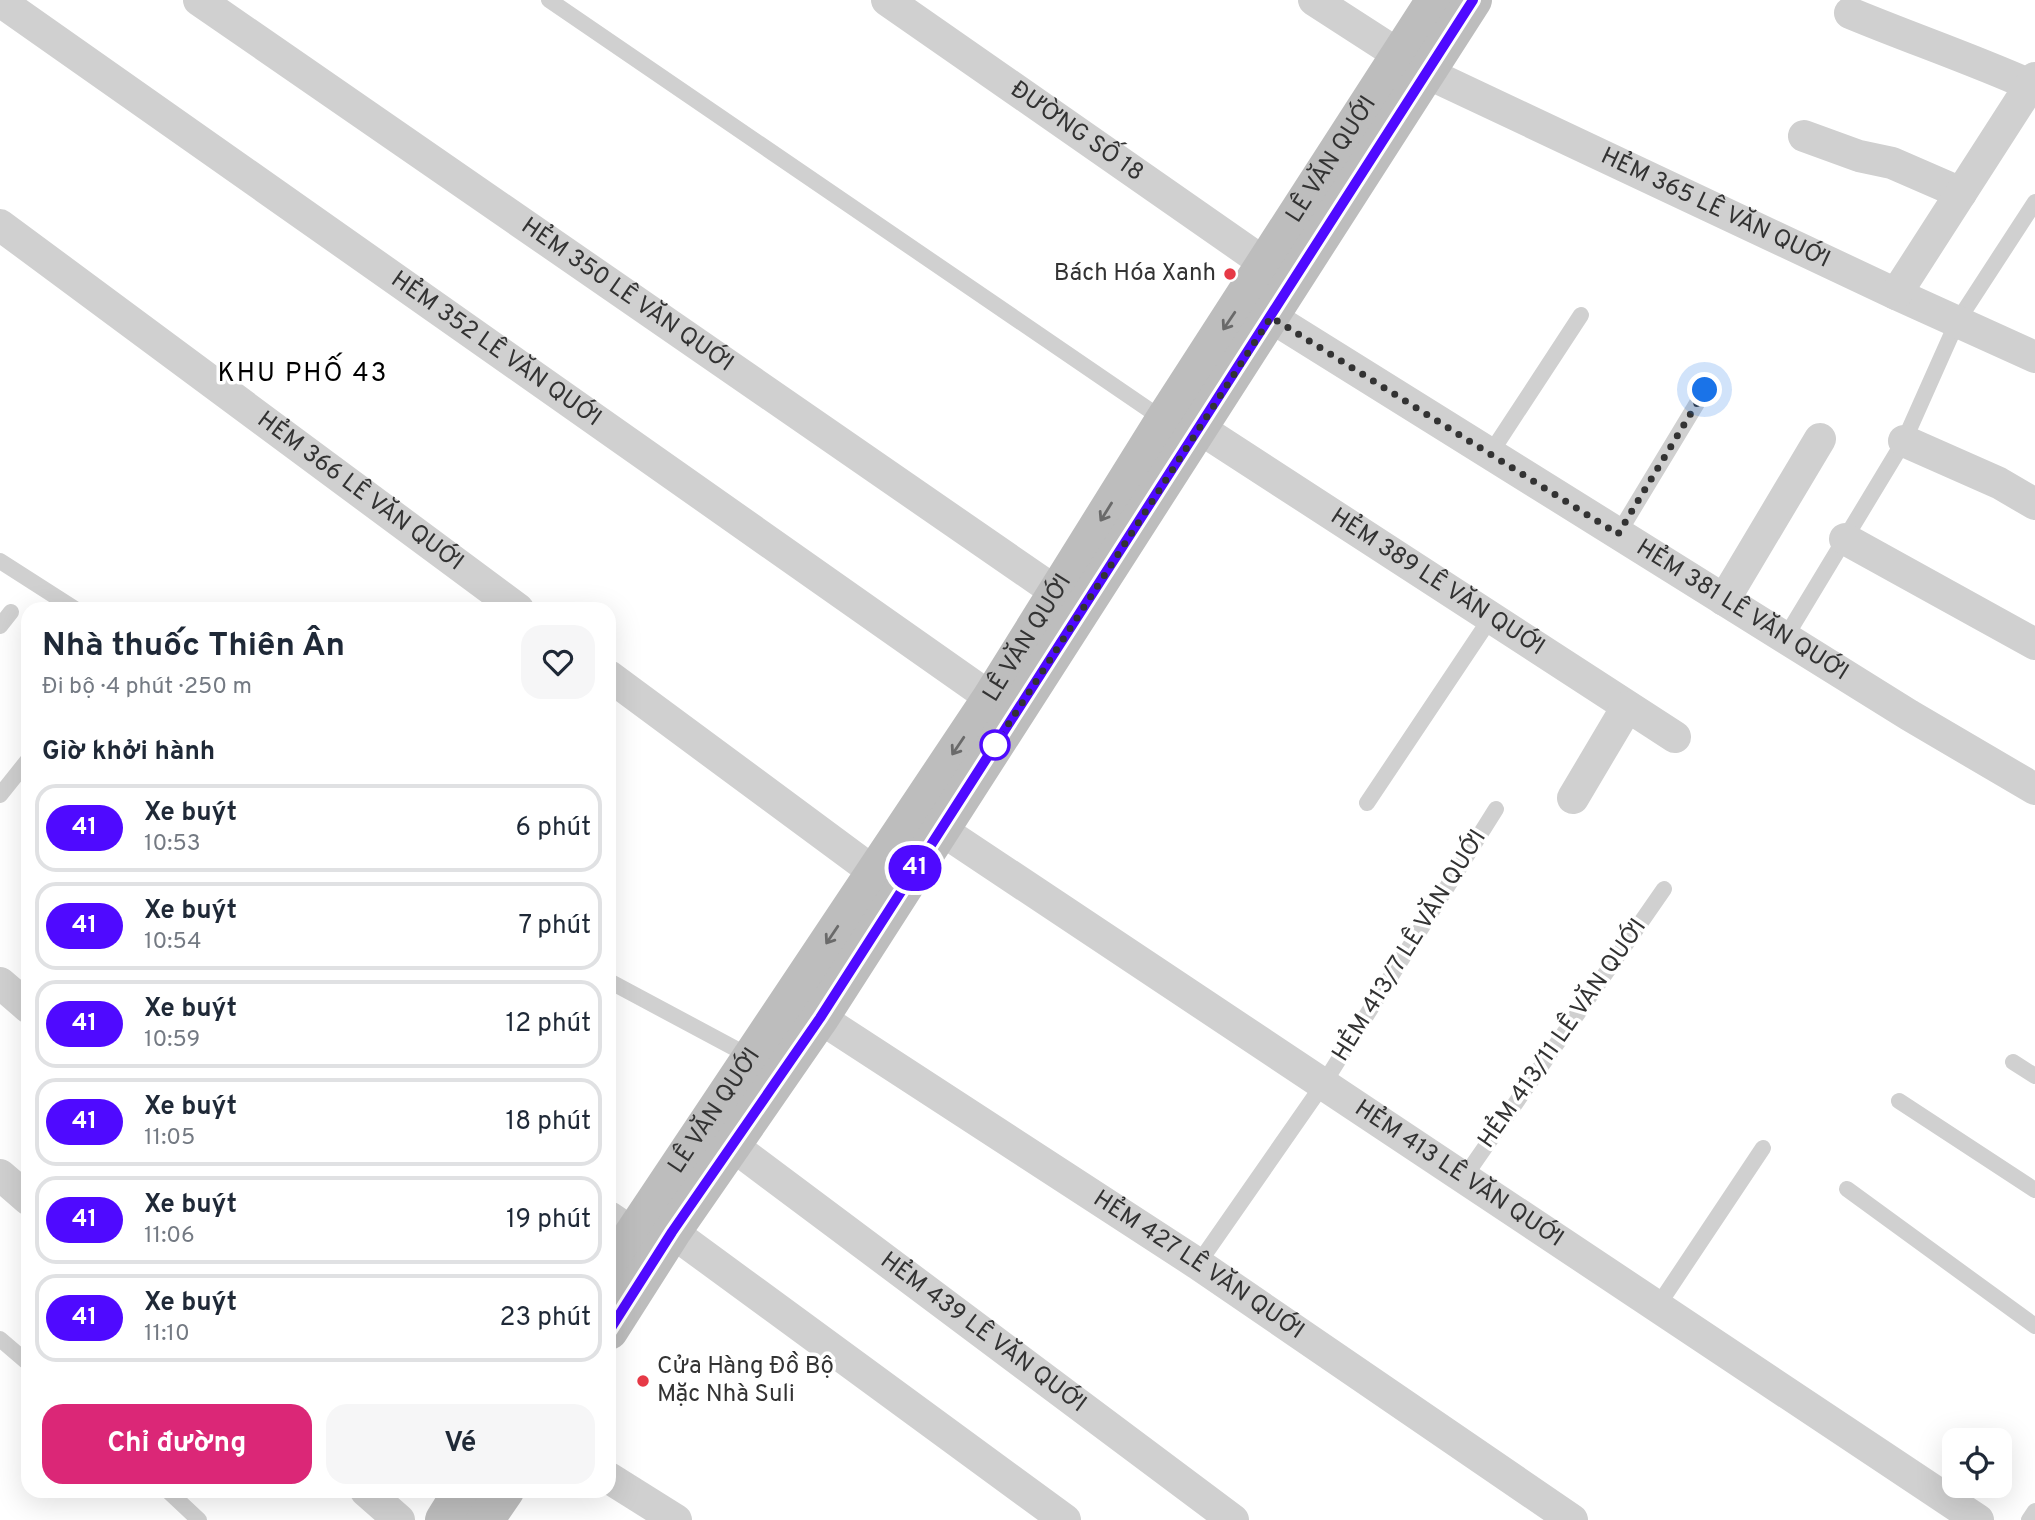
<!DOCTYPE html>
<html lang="vi">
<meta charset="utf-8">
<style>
:root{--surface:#fff;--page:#f6f6f7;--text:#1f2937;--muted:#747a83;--line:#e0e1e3;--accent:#db2777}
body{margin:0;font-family:Overpass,sans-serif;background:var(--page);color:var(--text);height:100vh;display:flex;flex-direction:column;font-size:26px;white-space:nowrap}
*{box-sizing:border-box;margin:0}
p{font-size:23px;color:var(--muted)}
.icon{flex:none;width:38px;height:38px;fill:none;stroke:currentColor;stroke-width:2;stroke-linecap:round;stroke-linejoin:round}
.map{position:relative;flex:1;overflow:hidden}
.panel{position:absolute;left:21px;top:602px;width:595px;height:896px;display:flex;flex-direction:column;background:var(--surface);border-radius:21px;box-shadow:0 7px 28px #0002}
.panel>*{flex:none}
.badge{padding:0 14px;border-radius:23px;font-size:24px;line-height:46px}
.tools{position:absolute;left:1942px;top:1428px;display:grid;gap:14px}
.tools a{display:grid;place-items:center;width:70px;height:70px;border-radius:14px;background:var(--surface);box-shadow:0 7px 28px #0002;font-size:35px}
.you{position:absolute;width:35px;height:35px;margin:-18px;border:5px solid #fff;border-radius:50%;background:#1a73e8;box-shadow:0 0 0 10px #1a73e833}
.map>.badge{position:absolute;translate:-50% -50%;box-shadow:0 0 0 4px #fff}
h2{padding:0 21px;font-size:26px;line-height:63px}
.round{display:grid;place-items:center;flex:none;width:74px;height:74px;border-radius:21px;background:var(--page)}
.headline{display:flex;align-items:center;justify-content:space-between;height:119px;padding:0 21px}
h1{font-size:33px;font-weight:700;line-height:52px}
.primary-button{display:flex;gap:14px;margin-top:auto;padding:14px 21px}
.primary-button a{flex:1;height:80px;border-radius:21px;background:var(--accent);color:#fff;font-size:28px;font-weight:700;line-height:80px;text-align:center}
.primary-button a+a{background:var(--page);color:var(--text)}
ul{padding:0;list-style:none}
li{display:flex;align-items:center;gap:21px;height:88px;margin:0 14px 10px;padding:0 7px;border:4px solid var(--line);border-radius:21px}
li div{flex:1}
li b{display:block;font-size:26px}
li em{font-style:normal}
li .badge{min-width:77px;font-weight:700;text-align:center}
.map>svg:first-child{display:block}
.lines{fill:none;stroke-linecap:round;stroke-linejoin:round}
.lane{stroke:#d0d0d0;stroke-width:16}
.street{stroke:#d0d0d0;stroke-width:32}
.secondary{stroke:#bdbdbd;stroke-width:38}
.oneway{stroke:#6a6a6a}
.line-casing{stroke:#fff;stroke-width:16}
.line{stroke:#4f0aff;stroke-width:10}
.walk{stroke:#333;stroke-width:7;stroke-dasharray:0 12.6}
.poi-dot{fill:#e63946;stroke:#fff;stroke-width:2.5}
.stop-dot{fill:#fff;stroke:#4f0aff;stroke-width:3.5}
.labels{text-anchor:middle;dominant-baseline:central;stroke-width:7;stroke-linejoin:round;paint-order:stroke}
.street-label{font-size:24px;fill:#333;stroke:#fff}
.poi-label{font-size:24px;fill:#333;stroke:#fff;text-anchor:end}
.neighbourhood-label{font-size:26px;letter-spacing:2px;fill:#000;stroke:#fff}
</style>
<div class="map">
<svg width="2035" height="1520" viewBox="0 0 2035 1520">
<rect width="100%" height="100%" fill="#fff"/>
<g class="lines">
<path class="lane" d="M549 0 1164 420
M1490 454 1581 315
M1618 534 1705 390
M0 561 75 609
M0 626 11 612
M1785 638 1904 441 1957 322 2035 202
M0 795 28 760
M1367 803 1490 619
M609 981 751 1057
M2013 1062 2035 1076
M1899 1101 2035 1190
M1463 1179 1664 889
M1847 1189 2035 1326
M1198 1264 1324 1083 1496 809
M1657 1307 1763 1148
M0 1339 28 1363
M168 1491 199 1520
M2029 1520 2035 1511"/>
<g class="street">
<path id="s1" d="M199 0 1056 592"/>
<path id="s2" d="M887 0 1266 264"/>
<path id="s3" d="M1314 0 1427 73 1896 294 2035 357"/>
<path id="s4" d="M0 1 991 698"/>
<path d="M1850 13C1910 38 1972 59 2030 85"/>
<path d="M1804 136 1859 156 1892 163 1961 193"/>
<path id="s5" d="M0 225 518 609"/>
<path d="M1896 294 2035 78"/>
<path id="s6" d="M1271 317 1909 715 2035 789"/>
<path id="s7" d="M1199 428 1675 737"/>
<path d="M1904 441 1999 483 2035 504"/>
<path d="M1845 539 2035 644"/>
<path d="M1724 600 1820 439"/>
<path d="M609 676 874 872"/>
<path d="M1573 798 1627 707"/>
<path id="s8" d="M940 829 1978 1520"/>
<path d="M0 983 28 1007"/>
<path id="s9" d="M820 1018 1198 1264 1572 1520"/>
<path id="s10" d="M733 1146 1233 1520"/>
<path d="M0 1175 28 1199"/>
<path d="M609 1217 634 1234"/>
<path d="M672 1232 1065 1520"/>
<path d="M609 1478 676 1520"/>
<path d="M366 1491 399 1520"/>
</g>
<g class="secondary">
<path id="s11" d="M609 1270 991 698 1164 420 1435 0"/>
<path d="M609 1331 672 1232 820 1018 1473 0"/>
<path d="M444 1520 462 1491"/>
<path d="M485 1520 505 1491"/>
</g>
</g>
<defs><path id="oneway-shaft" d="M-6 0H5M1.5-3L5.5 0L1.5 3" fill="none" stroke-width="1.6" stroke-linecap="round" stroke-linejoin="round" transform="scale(1.75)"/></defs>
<g class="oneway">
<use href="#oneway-shaft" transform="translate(1229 321) rotate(124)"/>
<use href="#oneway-shaft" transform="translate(1106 512) rotate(122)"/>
<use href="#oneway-shaft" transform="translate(958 746) rotate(124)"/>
<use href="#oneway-shaft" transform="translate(832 935) rotate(124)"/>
</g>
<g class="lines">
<g class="line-casing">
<path id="line" d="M609 1331 672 1232 820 1018 1473 0"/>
</g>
<use href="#line" class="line"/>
<path class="walk" d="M995 745 1271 317 1618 534 1705 390"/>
</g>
<g class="poi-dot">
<circle cx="1230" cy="274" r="7"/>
<circle cx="643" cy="1381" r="7"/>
</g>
<circle class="stop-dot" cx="995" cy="745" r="14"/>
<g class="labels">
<g class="street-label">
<text stroke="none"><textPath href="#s2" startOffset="231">ĐƯỜNG SỐ 18</textPath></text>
<text stroke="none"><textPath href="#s11" startOffset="1325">LÊ VĂN QUỚI</textPath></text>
<text stroke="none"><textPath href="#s3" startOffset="453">HẺM 365 LÊ VĂN QUỚI</textPath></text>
<text stroke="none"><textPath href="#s1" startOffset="520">HẺM 350 LÊ VĂN QUỚI</textPath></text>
<text stroke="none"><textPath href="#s4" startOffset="606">HẺM 352 LÊ VĂN QUỚI</textPath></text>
<text stroke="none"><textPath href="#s5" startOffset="448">HẺM 366 LÊ VĂN QUỚI</textPath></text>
<text stroke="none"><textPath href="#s7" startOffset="284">HẺM 389 LÊ VĂN QUỚI</textPath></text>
<text stroke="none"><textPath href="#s6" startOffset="555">HẺM 381 LÊ VĂN QUỚI</textPath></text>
<text stroke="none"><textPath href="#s11" startOffset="758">LÊ VĂN QUỚI</textPath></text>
<text transform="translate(1410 946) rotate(-58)">HẺM 413/7 LÊ VĂN QUỚI</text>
<text transform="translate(1563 1034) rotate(-55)">HẺM 413/11 LÊ VĂN QUỚI</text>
<text stroke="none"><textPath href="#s11" startOffset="191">LÊ VĂN QUỚI</textPath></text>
<text stroke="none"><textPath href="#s8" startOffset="623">HẺM 413 LÊ VĂN QUỚI</textPath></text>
<text stroke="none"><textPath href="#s9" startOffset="452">HẺM 427 LÊ VĂN QUỚI</textPath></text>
<text stroke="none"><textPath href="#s10" startOffset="312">HẺM 439 LÊ VĂN QUỚI</textPath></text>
</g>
<g class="poi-label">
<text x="1216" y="274">Bách Hóa Xanh</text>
<text x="657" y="1367" text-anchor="start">Cửa Hàng Đồ Bộ<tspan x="657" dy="28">Mặc Nhà Suli</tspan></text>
</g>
<g class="neighbourhood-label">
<text x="303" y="374">KHU PHỐ 43</text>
</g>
</g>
</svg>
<div class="tools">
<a><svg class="icon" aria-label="locate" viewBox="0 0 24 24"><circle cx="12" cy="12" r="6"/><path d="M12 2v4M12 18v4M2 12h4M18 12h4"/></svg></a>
</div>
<div class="you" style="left:1705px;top:390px"></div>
<b class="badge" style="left:915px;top:868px;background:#4f0aff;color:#fff">41</b>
<section class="panel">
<div class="headline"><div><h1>Nhà thuốc Thiên Ân</h1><p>Đi bộ · 4 phút · 250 m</p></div><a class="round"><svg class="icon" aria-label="heart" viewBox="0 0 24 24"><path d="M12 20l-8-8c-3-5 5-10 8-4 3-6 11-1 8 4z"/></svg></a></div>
<h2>Giờ khởi hành</h2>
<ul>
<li><span class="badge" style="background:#4f0aff;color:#fff">41</span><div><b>Xe buýt</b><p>10:53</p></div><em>6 phút</em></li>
<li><span class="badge" style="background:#4f0aff;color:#fff">41</span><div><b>Xe buýt</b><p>10:54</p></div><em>7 phút</em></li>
<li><span class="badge" style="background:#4f0aff;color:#fff">41</span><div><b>Xe buýt</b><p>10:59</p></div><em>12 phút</em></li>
<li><span class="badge" style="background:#4f0aff;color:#fff">41</span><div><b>Xe buýt</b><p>11:05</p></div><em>18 phút</em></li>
<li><span class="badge" style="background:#4f0aff;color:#fff">41</span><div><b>Xe buýt</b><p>11:06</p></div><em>19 phút</em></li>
<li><span class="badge" style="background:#4f0aff;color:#fff">41</span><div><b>Xe buýt</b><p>11:10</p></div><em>23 phút</em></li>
</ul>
<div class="primary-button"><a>Chỉ đường</a><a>Vé</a></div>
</section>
</div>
